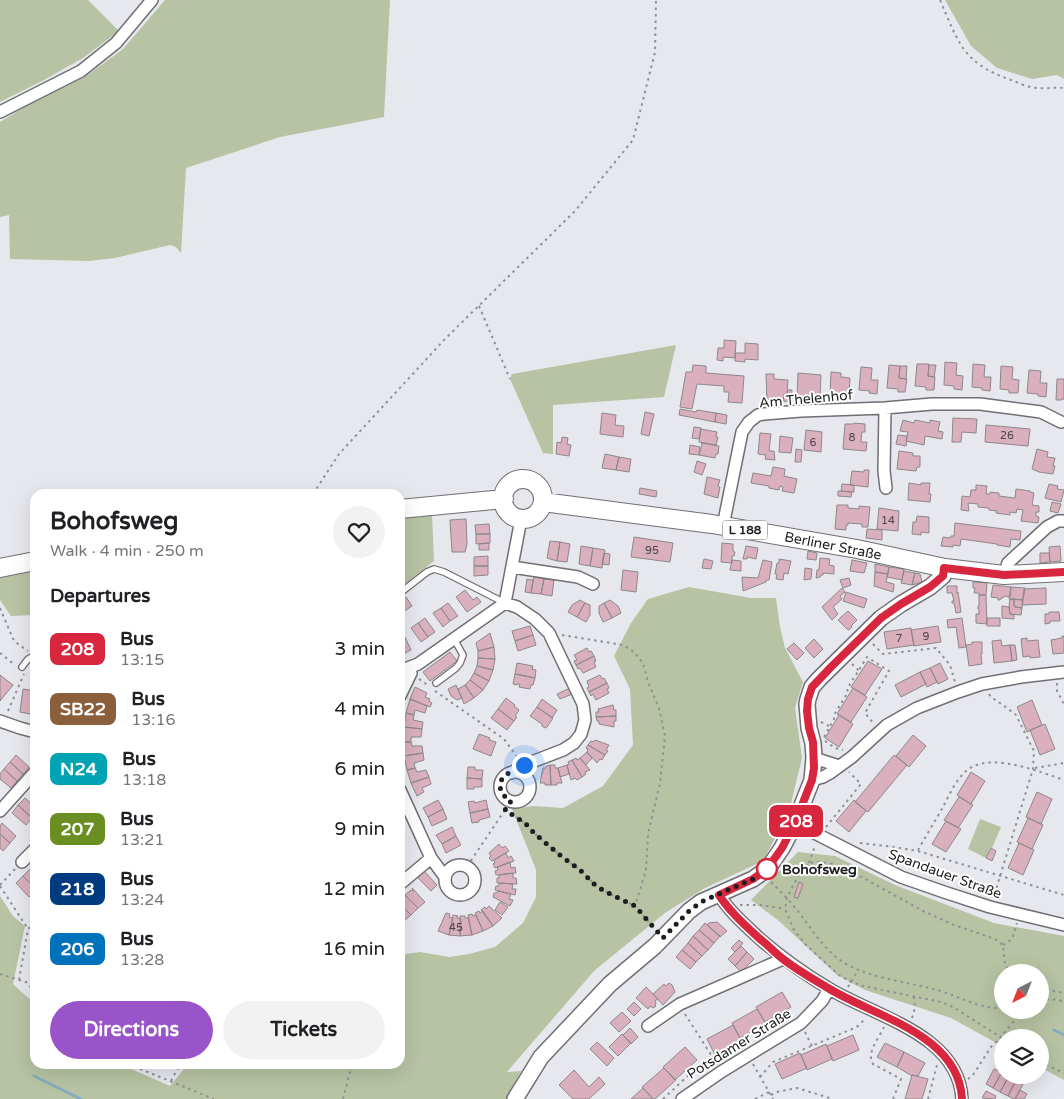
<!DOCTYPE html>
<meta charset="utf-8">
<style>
:root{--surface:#fff;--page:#f2f2f2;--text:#202124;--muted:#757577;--accent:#9954c9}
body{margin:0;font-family:"Varela Round",sans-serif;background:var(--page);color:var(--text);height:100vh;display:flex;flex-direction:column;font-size:19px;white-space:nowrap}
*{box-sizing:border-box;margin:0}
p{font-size:16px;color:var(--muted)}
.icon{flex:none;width:28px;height:28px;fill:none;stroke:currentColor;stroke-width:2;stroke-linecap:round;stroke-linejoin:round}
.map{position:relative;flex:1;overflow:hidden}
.details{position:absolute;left:30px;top:489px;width:375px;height:580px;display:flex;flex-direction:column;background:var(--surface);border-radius:15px;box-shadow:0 5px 20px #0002}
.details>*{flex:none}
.badge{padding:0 10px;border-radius:8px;font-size:18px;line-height:32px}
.needle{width:32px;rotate:222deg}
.controls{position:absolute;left:994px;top:964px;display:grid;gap:10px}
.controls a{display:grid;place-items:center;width:55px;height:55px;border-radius:50%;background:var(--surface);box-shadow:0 5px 20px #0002;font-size:25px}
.you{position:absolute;width:25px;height:25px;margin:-12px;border:4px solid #fff;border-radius:50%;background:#1a73e8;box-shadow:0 0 0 8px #1a73e833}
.map>.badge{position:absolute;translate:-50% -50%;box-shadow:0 0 0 2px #fff}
h2{padding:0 20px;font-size:19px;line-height:45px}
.round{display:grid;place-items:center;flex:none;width:52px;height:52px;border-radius:26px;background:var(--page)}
.head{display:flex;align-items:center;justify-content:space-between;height:85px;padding:0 20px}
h1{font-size:24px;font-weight:700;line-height:38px}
.button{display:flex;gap:10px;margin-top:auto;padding:10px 20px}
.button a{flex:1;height:58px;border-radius:30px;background:var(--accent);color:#fff;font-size:20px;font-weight:700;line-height:58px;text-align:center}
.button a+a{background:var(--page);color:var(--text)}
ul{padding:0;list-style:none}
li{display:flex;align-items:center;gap:15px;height:60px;padding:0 20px}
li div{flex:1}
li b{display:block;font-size:19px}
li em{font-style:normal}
li .badge{min-width:55px;font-weight:700;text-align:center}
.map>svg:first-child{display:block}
.green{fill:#b7c3a3;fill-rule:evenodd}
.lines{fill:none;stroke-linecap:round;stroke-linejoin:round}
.stream{stroke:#86acc1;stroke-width:3}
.building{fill:#dab0be;stroke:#8d8789}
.lane-casing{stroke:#6f6f74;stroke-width:8}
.street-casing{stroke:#6f6f74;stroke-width:14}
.secondary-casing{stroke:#6f6f74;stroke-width:18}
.primary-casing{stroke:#6f6f74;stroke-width:20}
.path{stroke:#8f9094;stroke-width:2;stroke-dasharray:2.5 4;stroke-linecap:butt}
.lane{stroke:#fff;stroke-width:5.5}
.street{stroke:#fff;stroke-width:11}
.secondary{stroke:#fff;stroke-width:15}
.primary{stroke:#fff;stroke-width:18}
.line-casing{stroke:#fff;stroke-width:11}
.line{stroke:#d7263d;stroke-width:8}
.walk{stroke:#1d1e20;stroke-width:5;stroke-dasharray:0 9}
.stop-dot{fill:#fff;stroke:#d7263d;stroke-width:2.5}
.labels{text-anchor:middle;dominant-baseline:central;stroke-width:4;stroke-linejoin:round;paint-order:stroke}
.number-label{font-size:11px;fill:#4c4248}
.shield{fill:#fff;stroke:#616263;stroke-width:1}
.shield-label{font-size:12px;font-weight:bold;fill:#1d1e20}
.street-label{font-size:14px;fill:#1d1e20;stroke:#fff}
.stop-label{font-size:14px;font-weight:bold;fill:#1d1e20;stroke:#fff;text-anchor:start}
</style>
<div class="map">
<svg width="1064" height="1099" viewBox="0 0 1064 1099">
<rect width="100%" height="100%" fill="#e7e8ee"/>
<path class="green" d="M0 0H88L119 31 83 58 42 81 0 102Z
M165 0H390L384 117 280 137 186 168 181 253 176 247 170 245 115 258 88 261 10 259 9 215 0 217V122L23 108 85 77 123 49Z
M945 0H1064V79L1057 75 1032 79 997 68 971 46Z
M676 345 664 397 553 405V454L543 453 510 379 512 374Z
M432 514 434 561 400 588V516Z
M35 569V628L32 625V615L11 616 0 600V578L13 572Z
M689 587 751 598H776L780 627 785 648 803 682 795 708 802 758 789 812 763 861 705 888 665 913 594 971 507 1072 521 1071 506 1099H0V896L13 916 25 926 13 984 35 1004V1064H120L170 1086 188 1064H400V955L420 952 449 957 469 954 495 947 523 923 536 897V870L531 857 512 809 533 806 563 808 603 786 633 745 630 689 614 656 631 623 648 599Z
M980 819 1001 827 992 848H990L986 858 968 849Z
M798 852 835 856 895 885 994 923 1064 936V1080L1040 1067V1038H1002V1046L951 1018 865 990 837 975 779 921 751 900ZM1002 972H1040V1010H1002Z"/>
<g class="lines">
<path class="stream" d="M1054 1030 1064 1035
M34 1076 81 1099"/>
</g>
<path class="building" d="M724 340 736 341 735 358 723 357V361L717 360 718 348H724Z
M745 343 758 344V360L745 359V362L735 361V353H745Z
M945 362 957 363 956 375 963 376 962 390 954 389V386L944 385Z
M917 364H929L928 376 935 377 934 390H926V387L915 386Z
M973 364 985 365 984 377H991L990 391 982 390V388L972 387Z
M693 365 706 366V373L744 376 742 403 728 402 729 392H724V386L697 384 692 409 680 407 686 372H692Z
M889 365 900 366 899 378 907 379 905 392H898V389L887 388Z
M929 365H936L934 377 928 376Z
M900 366H907L906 379 899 378Z
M1001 366 1013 367 1012 379 1019 380 1018 393H1009V390L1000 389Z
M861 367 872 368 871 380H878L877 394 869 393 870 391 859 390Z
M1029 370 1041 371 1040 383H1047L1046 397 1038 396V394L1027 393Z
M831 372 841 373V377L850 378 849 395 840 394V393H837V396L830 395Z
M798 373 821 375 820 396H811L810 398 797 397Z
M766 374H774V379L788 380 787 394H784L783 401V400H767Z
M1057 379H1064V399H1062V400H1056Z
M788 390H792L791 402 783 401 784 394H787Z
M680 409 696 412 697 410 716 413 715 422 679 415Z
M645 412 654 414 649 436 641 434Z
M602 413 616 415 615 425 624 426 623 437 600 434Z
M716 413 727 415 726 424 715 422Z
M953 418 977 419 976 433 962 432 961 442H952Z
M903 420 914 423 915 420 930 423V420L940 422 938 431 943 432 942 439 925 436 924 445 906 441 908 432 900 431Z
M854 423 865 424V432H862L861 442H867L866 451 843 449 845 424H853Z
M986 425 1030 429 1028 446 985 442Z
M694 427 701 428 699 439 692 438Z
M701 429 717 432 716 437H718L716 445 699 442Z
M806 430 822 432 821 452 804 450Z
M760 433 771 434 769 451H774L775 460 765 459 766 455 758 454Z
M898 435 907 436 906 446 896 444Z
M780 436 793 438 791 453 779 452Z
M562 437 568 438 567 444 571 445 569 456 556 454 557 442 561 443Z
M702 443 719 446 718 454H716L715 458 699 455Z
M690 445 700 447 699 455 689 454Z
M796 449 802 450 801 462H795Z
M1037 449 1048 452 1047 457 1055 458 1053 466H1055L1053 474 1039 472 1032 469Z
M899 451 913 453V456H920V467H917L916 471 897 469Z
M605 454 619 457 616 470 602 468Z
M619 457 631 459 629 472 616 470Z
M697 461 706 464 702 475 694 472Z
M773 467 785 469 784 476 797 479 794 493 782 491 783 487 780 486 779 490 769 488V486L751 483 753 473 771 476Z
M864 470H869L868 487 850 485 852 471 864 472Z
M707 477 720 480 718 486 720 487 718 498 704 494Z
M909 483 921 485V483H930L929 494H931L930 502 908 500Z
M842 484 854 485V492L841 491Z
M1049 484 1058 486 1057 489 1064 490 1061 502 1045 498Z
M976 485 987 486 986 494H990V492L999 493V496L1015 498 1016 489 1030 491V492L1034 493 1032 505 1039 506V512H1036V516L1039 517 1038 523 1021 521 1023 510 1017 509 1016 513 1010 512V515L996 513 997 511 989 510V508L978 507V504L968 503 969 511 961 510 962 496 970 497 971 490H976Z
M640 488 657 491 656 497 639 494Z
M838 491 852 492 851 497 838 496Z
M1052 502 1061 504 1058 513 1050 511Z
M837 505H848V508L859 509V506L870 507 868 527H862V524L848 523V525H846V530L835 529Z
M879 508 899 511 898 531 877 529Z
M917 516 929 517V533L921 532V535L912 534 913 522H916Z
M466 519 467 544 465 552H452L450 520Z
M955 523 1021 531 1020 540 1011 539 1010 547 997 545V544L961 539 960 546 953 545V547L941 546 943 537 950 538 951 536H954Z
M489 524 490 534H476L475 525Z
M867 529 882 530V540L866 538Z
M476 534H490V543L476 544Z
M634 537 673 543 670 562 631 557Z
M550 541 560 542 557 561 547 558Z
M560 542 570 544 567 562 557 561Z
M489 543V550H479V544Z
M722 543 733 544V551L735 552 734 556H732V563L721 562Z
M581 546 593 548 590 566 579 564Z
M746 546 758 548 756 559 747 557V559H743Z
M1060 546 1061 561 1050 562 1049 547Z
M593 548 605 550 602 568 590 566Z
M808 551 817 553 816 560 807 559Z
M604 553 610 554 609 565 602 564Z
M1040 553H1049L1050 562 1040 563Z
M488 556V566H474V557Z
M820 558 830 559 829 565 834 566V574L823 573V575H821L820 577 816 578 817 570H819Z
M704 559 713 561 711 569 702 568Z
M779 559 791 561 788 574 784 573 783 580 776 579 777 574H775L777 563H779Z
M732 560 741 561V571L730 570Z
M763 560 772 562 769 580H766V582L743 591 742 577 758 578Z
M852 560 867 563 864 573 850 571Z
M875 564 889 567 888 574 875 572Z
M474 566H488V575L474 576Z
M889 567 904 569 902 580 887 577Z
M805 568 812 569 811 579 804 580Z
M623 570 638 572 636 592 621 590Z
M904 571 915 573 912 585 901 583Z
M875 572 888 574 886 582 894 584V587L893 592 874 586Z
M915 573 920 574 922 582 912 585Z
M534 577 544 579 541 594 531 593Z
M849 578 851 585 843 588 840 580Z
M527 579 533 580 531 593 525 592Z
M544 579 554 580 552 596 541 594Z
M973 582 987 583 986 595H979V593H974L975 588H973Z
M993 585 1011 587 1010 597 1004 596 1003 598H1001L1000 600H998V598L991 597Z
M947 586H957V593L958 592 961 612 956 613 954 603H952V601H954L952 593H947Z
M1011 587 1025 588 1023 600 1009 599Z
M842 588 845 592 840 596 842 599 833 607 838 614 832 620 822 607Z
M1046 588V604L1022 605 1024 589Z
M465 590 473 600 477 597 481 602 467 612 456 597Z
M846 592 867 599 864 608 843 601Z
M979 595H986L987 624 976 623V614H979V609H978V606H979Z
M406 597 412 606 400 614V602Z
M1010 599H1014V606L1015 607 1022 608 1021 615 1010 614 1009 607Z
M1014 599 1023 600 1022 608 1015 607 1014 606Z
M580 600 585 603 577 617 568 612 572 605Z
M610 600 618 606 621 613 612 618 604 603Z
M448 603 458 616 450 621 441 608Z
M585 603 590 605V615L586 622 577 617Z
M604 603 612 618 603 622 599 613V606Z
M1002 606 1009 607 1010 614 1014 615V619L1002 618Z
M441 608 450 621 443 627 433 613Z
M848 611 857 620 851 626 852 627 849 630 847 629 838 620Z
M1049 612H1059L1060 621H1050V623L1045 624V614H1049Z
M425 618 435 632 428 637 418 623Z
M962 618 966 647 959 648 956 627 948 628 947 620Z
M987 618H1000V626H987Z
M418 623 428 637 421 642 411 628Z
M530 626 533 635 515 641 512 631Z
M938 626 941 642 914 646 911 630Z
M911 628 914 645 887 649 884 632Z
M490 633 494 647 478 651 476 643Z
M404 635 411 650 403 654 400 648V637Z
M533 635 536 645 518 651 515 641Z
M1062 636H1064V653L1053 654 1051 640 1062 638Z
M1027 638V641L1038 640 1040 657 1030 658V656L1023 657 1021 639Z
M814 639 823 649 814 658 805 648Z
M1001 640 1002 646 1010 645 1012 661 994 663 992 641Z
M972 642H982V654H981L982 664 969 666 966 645 972 644Z
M794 643 804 653 797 660 787 649Z
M1010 645H1015L1017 660 1012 661Z
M494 647 495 659 478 658V651Z
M587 648 589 652 591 651 594 656 576 665 574 661 577 660 574 655Z
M450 652 457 661 430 681 423 672Z
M594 656 596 661 594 662 596 667 583 673 580 668 578 669 576 665Z
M478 658 495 659 493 670 477 666Z
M868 661 882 669 865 695 851 687Z
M517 663 533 666 532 669 536 670 535 678 515 674Z
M940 663 948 679 938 684 930 668Z
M477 666 493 670 489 681 474 673Z
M930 668 937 682 927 687 920 672Z
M920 672 926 684 901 697 895 685Z
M474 673 489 681 483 690 470 680Z
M515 674 535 678 533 685H531L530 689 519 687 520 684H517V685L513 684Z
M0 675 13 685 0 701Z
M600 675 602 679 604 678 607 683 589 692 587 688 589 687 587 681Z
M470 680 483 690 474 698 465 685Z
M607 683 609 688 607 689 609 693 596 700 593 694 591 696 589 692Z
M456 685 462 698 457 700 451 696 448 689Z
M465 685 474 698 464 704 458 689Z
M415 687 427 693 425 697 430 699 429 701 432 703 430 707 410 699Z
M570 688 572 694 560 699 557 694Z
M853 688 867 697 851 722 837 714Z
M23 689 35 691V715L20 712Z
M506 698 515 705 514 706 519 710 515 716 517 717 514 721 498 709Z
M410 699 427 706 425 713 415 710 414 715 406 713Z
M542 699 557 710 552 718 537 707Z
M1032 700 1042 725 1027 732 1017 707Z
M613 705 614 710H616V716L596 717V712H599L598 709Z
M537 707 553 718 547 727 545 728 542 726V724L530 716Z
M498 709 514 721 507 730 491 718Z
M406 713 414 715 413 720 423 722 422 729 404 727Z
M839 715 853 724 839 747 825 738Z
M616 716V721H614V727L599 724V721H597L596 717Z
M1045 724 1055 749 1040 755 1030 730Z
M404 727 422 729 421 737H411V742H403Z
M479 734 490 738 489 740 496 742 491 756 473 749Z
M913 735 926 746 909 767 896 756Z
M595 740 609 745 606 750 608 751 605 755 588 745 591 741 593 742Z
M403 742H411L412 746H422L423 753 404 756Z
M588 745 605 755 602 760 600 759 597 763 587 752 588 749 586 748Z
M587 752 592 758 586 765 580 758Z
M423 753 424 760 414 763 415 768 407 770 404 756Z
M16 755 29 767 23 774 10 762Z
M894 755 907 765 868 812 855 802Z
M576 758 577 760 580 758 590 770 585 772 586 774 582 777 572 760Z
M572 760 582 777 577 780 575 778 571 780 567 765 569 764 568 762Z
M10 762 23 774 17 781 4 769Z
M550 765 551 785H545V783H540L543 768H546V766Z
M550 765H555V768H558L562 783H557V785H551Z
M567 765 569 774 560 777 558 768Z
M468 767H475V770H483L482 779 467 778Z
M415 768 417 772 426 770 429 777 411 783 407 770Z
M4 769 17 781 11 788 0 779V774Z
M971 772 985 781 971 804 957 795Z
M429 777 431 784 422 788 424 792 417 796 411 783Z
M467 778 482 779V787H474V789H467Z
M1037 792 1052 799 1041 824 1026 817Z
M959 797 973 805 958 828 944 820Z
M25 798 35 807V815L32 818 18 805Z
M438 800 443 809 428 817 423 808Z
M486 800 488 809 470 813 468 802 474 801 475 803Z
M854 800 866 811 849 832 836 821Z
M18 805 32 818 26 825 12 813Z
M443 809 447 819 432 826 428 817Z
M488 809 490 817 479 820V822L472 823 470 813Z
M1028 818 1043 825 1032 849 1017 842Z
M946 821 961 829 946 852 932 844Z
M2 823 16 836 10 843 0 834V826Z
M452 827 456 836 442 844 436 835Z
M0 834 10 843 3 851 0 848Z
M456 836 461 845 446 853 442 844Z
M1019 843 1034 850 1023 875 1008 868Z
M499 844 502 848 505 846 509 851 492 861 489 858 491 856 489 853Z
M991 848 996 851 992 861 986 858Z
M506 853 508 858 511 856 514 861 495 868 493 864 495 863 494 860Z
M510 862 511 868 515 867 516 873 496 875 495 871 498 870 497 867Z
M30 869 35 874V888L23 876Z
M423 870 437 885 431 891 416 876Z
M513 873V878H516L517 884 497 883V878H499V875Z
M23 876 35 888V891L29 897 16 883Z
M799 882 803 884 798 898 794 897Z
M499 883 513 884 512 889H516L515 895 495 890 496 886H499Z
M412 888 425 902 418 908 405 895 411 890 412 891 413 890Z
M498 891 511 894 509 899 513 900 510 906 493 897 494 893H497Z
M405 895 418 908 411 915 400 904V900L403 896 404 898 406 896Z
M500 902 508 907 502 915 495 910Z
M400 904 411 915 403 922 400 919Z
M489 906 502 918 493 926 481 910 485 907 486 909Z
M479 911 480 913 483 911 493 926 483 931 475 913Z
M446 913 450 914 449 917 453 918 449 935 438 931Z
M472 914 473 916 476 915 483 931 472 935 468 915Z
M453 915 458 916 457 918 461 919 460 936 449 935Z
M460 916H465V918H468L472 935 460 936Z
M717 922 727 931 720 937 707 925 709 923Z
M705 923 720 936 714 943 699 930Z
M699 930 714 943 708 950 693 936Z
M693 936 708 950 702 956 688 943Z
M739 940 743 943 735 952 731 948Z
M688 943 702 956 696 962 682 950Z
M741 946 747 952 735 966 728 959Z
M682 950 696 962 690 969 676 957Z
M747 952 754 959 741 972 735 966Z
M669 983 672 985 675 992 663 1005 653 994 664 984 666 986Z
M646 987 658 999 655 1001 656 1003 655 1007 653 1008 650 1006 648 1009 636 998Z
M782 992 791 1007 765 1022 756 1007Z
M634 1002 641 1009 634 1016 627 1009Z
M757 1009 766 1024 740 1038 732 1023Z
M622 1012 631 1021 619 1032 610 1023Z
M733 1025 741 1040 715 1055 707 1039Z
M630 1028 638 1037 631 1044 623 1035Z
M622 1034 631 1043 618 1056 609 1047Z
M853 1035 859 1050 833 1061 827 1046Z
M597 1042 614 1058 607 1066 590 1049Z
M885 1043 904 1052 897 1067 877 1057Z
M826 1044 832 1059 807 1070 801 1055Z
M685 1047 697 1060 675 1080 663 1067Z
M904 1052 925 1063 918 1076 912 1075V1076L897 1067Z
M800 1053 807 1068 782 1079 775 1064Z
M664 1068 676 1080 655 1099H653L642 1087Z
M994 1069 1002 1072 993 1088 986 1084Z
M574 1070 589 1087 599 1077 605 1084 589 1099H573L559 1085Z
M1002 1072V1075L1009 1076 1000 1092 993 1088Z
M912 1075 928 1079 922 1099H905Z
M1009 1076 1016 1080 1008 1096 1000 1092Z
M1016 1080 1023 1084 1015 1099H1014L1008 1096Z
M643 1088 653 1099H631Z
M1020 1090 1027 1094 1024 1099H1015Z
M986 1091 996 1096 995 1099 982 1098Z"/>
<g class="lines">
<g class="lane-casing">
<path id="lane" d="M400 593 427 572 434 569 444 572 505 603
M22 667C26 662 28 657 35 656
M436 683 456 668 460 663 463 655 454 639"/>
</g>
<g class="street-casing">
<path id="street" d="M0 112 81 71 116 43 152 0
M885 408 884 471 886 488
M723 526 742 432 749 422 758 415 764 414 801 411 885 408 932 404H980L1041 412 1061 422
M512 567 578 577 593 584
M1004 575 1008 563 1047 527 1058 521H1064
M505 603 517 607 535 619 549 633 583 704 585 720 581 734 574 743 563 750 524 765 511 773
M400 671 418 664 505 603 521 519
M400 696 411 673 410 668
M0 721 20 728 35 732
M814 758 839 766
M500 787a15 15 0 1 1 30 0a15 15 0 1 1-30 0Z
M812 780 823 777 830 773 852 757 887 725 917 708 958 692 982 684 1021 677 1064 672
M400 790 431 858 445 877
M0 811 35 772
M795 823 901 877 944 892 990 907 1064 925
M22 862 35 849
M445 880a15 15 0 1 1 30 0a15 15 0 1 1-30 0Z
M400 884 431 858
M719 895C730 912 745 925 760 939 782 958 803 973 828 988 873 1016 959 1034 962 1099
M648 1026 680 1004 783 959
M682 1099 721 1072 801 1023 822 1001 829 989"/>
</g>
<g class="secondary-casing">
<path id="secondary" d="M515 1099 541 1057 610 984 655 946 689 911 701 902 753 879 767 869 771 864 782 848 795 823 812 780 814 758 813 743 809 728 807 704 808 699 812 687 819 679 881 618 901 604 930 587 943 576 945 568"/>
</g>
<g class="primary-casing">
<path id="primary" d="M503 499a20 20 0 1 1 40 0a20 20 0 1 1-40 0Z
M543 502 712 524 857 549 945 568 1004 575 1064 572
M400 509 504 499
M0 568 35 561"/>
</g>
<path class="path" d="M940 0C959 44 963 63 1011 80 1019 83 1029 88 1037 88 1046 89 1055 87 1064 88
M479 306 510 379
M313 494 339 454 445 339 575 211 633 140 655 52 656 0
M0 608 14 641 28 651
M562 635 623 645 634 652 643 663 648 682 659 708 665 736 660 783 648 834 646 870 635 906 655 929
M873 644 883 654 936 648 950 665 955 682
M0 653 15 665
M852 664 859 671
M419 679 429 686
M1057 683V691L1064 704
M435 691 504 739 518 758
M989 694 991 697 1003 705 1016 715 1034 751 1033 769 994 896
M8 711 24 674
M821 722 829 726
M824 737 834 719V715L848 692 847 689 867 657 889 671 865 713 874 724
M825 741 835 748 843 750
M1035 768 1064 763
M505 810 525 823 534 833 561 856 580 870 596 886 610 894 635 906
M826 827 861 784 849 772
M860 843 887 846 918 851 1064 895
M918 850C926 836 935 821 943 807 950 794 958 774 972 767 996 754 1040 772 1064 780
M809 863 815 846
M469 867 470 862 511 801
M771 882C780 891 789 900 797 910 810 926 820 944 836 957 862 978 905 981 937 990 959 996 979 1009 1002 1008
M0 885 16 868
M0 886 28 929
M740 905H762L785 909
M1003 945 1012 939 1017 923
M0 974 26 982 35 992
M19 980 28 929 35 923
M848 987 858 970
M1040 992 1049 990 1064 993
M1040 1001 1051 999 1064 1001
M685 1014 715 1061
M912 1018 915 1008 914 996
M884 1027C879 1038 866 1053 873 1064L901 1079 893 1099
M805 1032 812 1046
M1002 1038 953 1007 941 1002 863 986 851 982 839 975 805 944 794 930 785 909 787 898 799 874 809 863 816 862 830 863 849 870 923 911 954 925 995 939 1003 945 1005 964 1009 972
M1040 1062 1064 1073
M128 1064 214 1099
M753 1064 773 1099
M760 1077 773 1062 852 1029 858 1026 866 1018
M968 1079 973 1075 991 1047 1001 1037 1017 1017 1025 1010
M171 1081 177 1070 182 1064
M771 1095 777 1092 797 1088 833 1099
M343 1099 352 1064
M663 1099 692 1072 737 1049
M755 1099 769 1092
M928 1099 937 1065"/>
<use href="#lane" class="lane"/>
<use href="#street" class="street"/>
<use href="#secondary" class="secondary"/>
<use href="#primary" class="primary"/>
</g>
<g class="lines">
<g class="line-casing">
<path id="line" d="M962 1099C959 1034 873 1016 828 988 813 979 797 970 783 959 775 953 768 945 760 939 745 925 730 912 719 895L753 879 767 869 782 848 795 823 812 780 814 768 813 742 809 728 807 711 808 699 812 687 832 666 881 618 901 604 930 587 943 576 944 568 1004 575 1064 572"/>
</g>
<use href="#line" class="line"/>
<path class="walk" d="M524 765C518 769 511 771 506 775 495 783 501 796 511 801L505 810 525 823 534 833 561 856 580 870 596 886 610 894 635 906 663 938 689 911 701 902 753 879 767 869"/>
</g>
<circle class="stop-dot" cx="767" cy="869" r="10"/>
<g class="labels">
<g class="number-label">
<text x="1007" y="435">26</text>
<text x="852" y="437">8</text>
<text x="813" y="442">6</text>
<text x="888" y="520">14</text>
<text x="652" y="550">95</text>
<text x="926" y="636">9</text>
<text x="899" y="638">7</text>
<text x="456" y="927">45</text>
</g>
<rect class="shield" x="722.5" y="520.5" width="45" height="19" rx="4"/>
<g class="shield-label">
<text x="745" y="530">L 188</text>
</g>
<g class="street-label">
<text transform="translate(806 399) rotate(-5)">Am Thelenhof</text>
<text transform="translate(833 546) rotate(11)">Berliner Straße</text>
<text transform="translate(945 874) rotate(20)">Spandauer Straße</text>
<text transform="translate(739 1044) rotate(-32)">Potsdamer Straße</text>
</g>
<g class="stop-label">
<text x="782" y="869">Bohofsweg</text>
</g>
</g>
</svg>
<div class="controls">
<a><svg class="needle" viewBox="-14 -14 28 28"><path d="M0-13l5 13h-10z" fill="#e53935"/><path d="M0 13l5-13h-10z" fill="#757577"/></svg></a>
<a><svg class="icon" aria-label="layers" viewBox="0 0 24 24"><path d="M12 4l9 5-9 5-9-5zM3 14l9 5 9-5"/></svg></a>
</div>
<div class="you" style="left:524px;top:765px"></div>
<b class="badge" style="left:796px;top:821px;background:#d7263d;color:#fff">208</b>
<section class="details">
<div class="head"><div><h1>Bohofsweg</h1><p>Walk · 4 min · 250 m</p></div><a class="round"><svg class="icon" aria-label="heart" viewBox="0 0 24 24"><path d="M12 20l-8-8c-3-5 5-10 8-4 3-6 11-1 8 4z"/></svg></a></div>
<h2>Departures</h2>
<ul>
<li><span class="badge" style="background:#d7263d;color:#fff">208</span><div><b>Bus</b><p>13:15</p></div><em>3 min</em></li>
<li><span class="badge" style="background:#8b5e3c;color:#fff">SB22</span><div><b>Bus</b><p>13:16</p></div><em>4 min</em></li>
<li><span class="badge" style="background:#00a3b4;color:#fff">N24</span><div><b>Bus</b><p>13:18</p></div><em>6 min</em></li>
<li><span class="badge" style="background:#6b8e23;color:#fff">207</span><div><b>Bus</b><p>13:21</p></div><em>9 min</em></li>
<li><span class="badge" style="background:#003b80;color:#fff">218</span><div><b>Bus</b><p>13:24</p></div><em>12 min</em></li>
<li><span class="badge" style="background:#0072bc;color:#fff">206</span><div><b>Bus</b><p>13:28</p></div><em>16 min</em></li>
</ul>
<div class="button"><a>Directions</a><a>Tickets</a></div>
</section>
</div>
